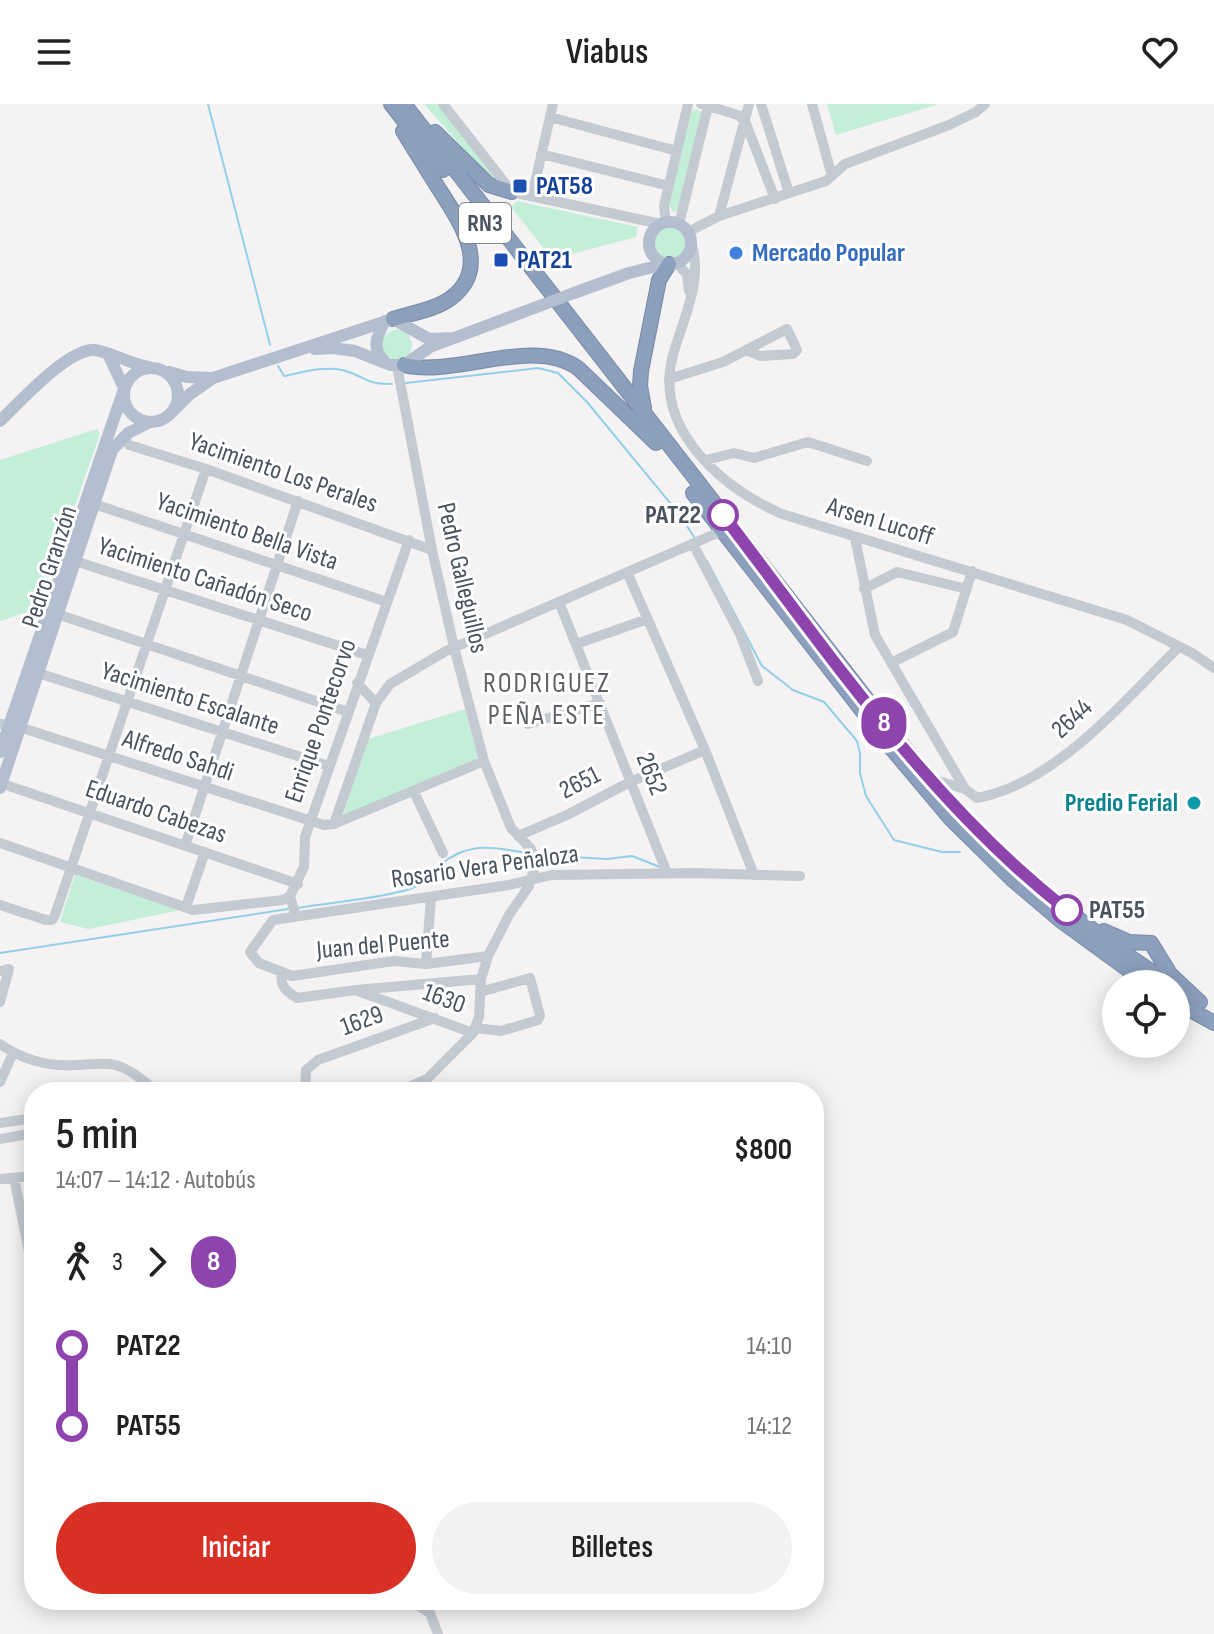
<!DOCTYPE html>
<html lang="es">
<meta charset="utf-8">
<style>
:root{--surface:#fff;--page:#f2f2f2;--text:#222;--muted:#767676;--accent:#d93025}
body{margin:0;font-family:"Sofia Sans Condensed",sans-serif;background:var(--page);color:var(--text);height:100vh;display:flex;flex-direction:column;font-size:30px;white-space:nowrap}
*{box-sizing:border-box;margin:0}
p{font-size:26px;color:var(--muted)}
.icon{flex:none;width:44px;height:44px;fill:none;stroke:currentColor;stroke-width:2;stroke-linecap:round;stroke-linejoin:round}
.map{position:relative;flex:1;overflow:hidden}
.drawer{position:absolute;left:24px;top:978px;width:800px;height:528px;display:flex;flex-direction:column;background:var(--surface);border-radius:32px;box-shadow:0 4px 20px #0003}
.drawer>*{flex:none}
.badge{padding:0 16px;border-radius:26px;font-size:28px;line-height:52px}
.buttons{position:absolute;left:1102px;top:866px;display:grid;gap:16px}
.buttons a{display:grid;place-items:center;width:88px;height:88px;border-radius:50%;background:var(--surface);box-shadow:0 4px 20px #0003;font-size:40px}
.map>.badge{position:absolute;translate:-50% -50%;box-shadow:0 0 0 4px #fff}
.legs{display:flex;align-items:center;gap:12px;height:88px;padding:0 32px;font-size:26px}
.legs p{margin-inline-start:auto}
.summary{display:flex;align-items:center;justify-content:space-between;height:136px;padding:0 32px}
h1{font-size:44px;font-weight:600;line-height:60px}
.action{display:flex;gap:16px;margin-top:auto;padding:16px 32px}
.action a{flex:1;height:92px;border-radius:48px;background:var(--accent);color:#fff;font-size:32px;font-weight:600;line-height:92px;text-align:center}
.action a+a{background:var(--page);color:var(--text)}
ul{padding:0 32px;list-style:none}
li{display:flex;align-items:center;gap:28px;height:80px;font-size:30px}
li i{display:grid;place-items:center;width:12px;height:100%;margin:0 10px;background:currentColor}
li i::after{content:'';width:20px;height:20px;margin:-10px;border:6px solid;border-radius:50%;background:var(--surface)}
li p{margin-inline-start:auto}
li:first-child i{background:linear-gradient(#0000 50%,currentColor 0)}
li:last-child i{background:linear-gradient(currentColor 50%,#0000 0)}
header{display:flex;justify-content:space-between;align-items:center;height:104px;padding:0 32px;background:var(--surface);font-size:36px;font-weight:600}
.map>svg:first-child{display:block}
.green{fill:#c3eed8}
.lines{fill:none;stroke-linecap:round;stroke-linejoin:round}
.stream{stroke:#93cfe8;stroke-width:2}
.highway-casing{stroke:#778aa9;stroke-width:16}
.minor{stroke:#c3cad2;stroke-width:10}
.major{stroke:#b3bece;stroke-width:12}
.highway{stroke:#8c9fbd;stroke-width:14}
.major-bridge{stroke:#b3bece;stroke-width:12}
.line-1-casing{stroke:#fff;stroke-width:18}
.line-1{stroke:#8e44ad;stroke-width:12}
.transit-dot{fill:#1a4fb4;stroke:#fff;stroke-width:3}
.shop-dot{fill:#3f7fe0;stroke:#fff;stroke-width:3}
.stop-1-dot{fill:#fff;stroke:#8e44ad;stroke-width:4}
.culture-dot{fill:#0f9aa8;stroke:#fff;stroke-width:3}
.labels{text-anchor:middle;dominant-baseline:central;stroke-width:6;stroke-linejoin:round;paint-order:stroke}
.shield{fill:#fff;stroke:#80878e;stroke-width:2}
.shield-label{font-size:24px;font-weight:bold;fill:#4a535e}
.transit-label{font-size:26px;font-weight:bold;fill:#164399;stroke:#fff;text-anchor:start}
.shop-label{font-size:26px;font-weight:bold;fill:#366cbe;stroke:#fff;text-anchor:start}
.street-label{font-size:26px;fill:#4a535e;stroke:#fff}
.stop-label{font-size:26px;font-weight:bold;fill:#4a535e;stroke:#fff;text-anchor:end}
.culture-label{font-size:26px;font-weight:bold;fill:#0d838f;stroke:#fff;text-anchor:end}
.neighbourhood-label{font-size:28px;letter-spacing:2px;fill:#5e6166;stroke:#fff}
</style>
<header><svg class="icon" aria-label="menu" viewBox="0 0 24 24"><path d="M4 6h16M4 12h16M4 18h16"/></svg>Viabus<svg class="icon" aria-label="heart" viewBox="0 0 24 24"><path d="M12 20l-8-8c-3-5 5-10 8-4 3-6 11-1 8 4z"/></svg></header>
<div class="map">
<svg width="1214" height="1530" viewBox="0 0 1214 1530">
<rect width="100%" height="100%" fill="#f4f2f2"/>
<path class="green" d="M424 0H440L504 86 490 75Z
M827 0H935L936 1 836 31Z
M696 5 701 8 702 13 678 107 673 108 669 101 691 8Z
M517 97 638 123 636 133 556 154 550 152 511 103Z
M655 139a15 15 0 1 1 30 0a15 15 0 1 1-30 0Z
M382 241a15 15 0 1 1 30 0a15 15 0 1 1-30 0Z
M97 325 100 330 39 504 0 517V356Z
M465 605 478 654 342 714 368 635Z
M75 771 181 806 88 825 60 818Z"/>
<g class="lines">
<path class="stream" d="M208 0 270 241
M278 262 284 272C304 268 323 262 342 266 364 271 364 281 392 280
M406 279 538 264 558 269 587 298 680 411 694 433
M707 457 762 562 793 586 824 598 857 637 860 649V669L866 692 894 736 942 748H960
M538 751 607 755 632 752 660 763
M298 804C332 798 378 795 410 785 424 780 429 772 439 762 468 737 492 743 527 749
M0 849 288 805"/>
<g class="highway-casing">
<path id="highway" d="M391 0 443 66
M404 0 925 670C997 751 1079 822 1171 880
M435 28 489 81 512 88
M393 215C411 209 435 206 451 194 492 163 460 118 439 85 427 66 415 47 403 27
M404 261C456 274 533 231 579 265L656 339
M644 304 640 282 641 267 659 176 669 160
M693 389 892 645 951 715 1013 776 1060 816 1148 880
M1104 827 1129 838 1151 839 1170 870 1200 898
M1176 898 1214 919"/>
</g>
<path class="minor" d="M443 0 512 88 661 120
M701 0 738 11 745 17 775 95
M761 0 789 89
M812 0 832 72
M550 13 677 47
M541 50 669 82
M532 92 553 0
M719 112 749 0
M666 118 664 102 688 0
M679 120 708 2
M688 128 719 112 826 77 845 60 949 21 976 8 985 0
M691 138C704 177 683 214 673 251 653 325 721 383 782 410L1127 516 1192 549 1214 564
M676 159 687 170 689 187
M669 275 723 258 787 225 797 246 793 250 760 252 748 247
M123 333 129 341 206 365 432 446
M706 356 734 349 754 354 808 338 867 357
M94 400 387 498
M855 434 875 531 965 685 977 694C1057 679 1123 597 1179 543
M693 440 740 530 758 577
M75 457 367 551
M627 468 705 646 754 771
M864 485 897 468 967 485
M559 498 667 769
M57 510 348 608
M576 540 648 515
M891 559 953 528 972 467
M38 569 329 662
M357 579 376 599
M0 620 19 623 324 721 334 720 484 657
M528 620 600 599
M932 675 965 685
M0 679 298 780
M414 688 443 749
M334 720 376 599 390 580 446 547 722 427
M518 732 567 711 630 678 705 646
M0 739 193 806 283 796 290 792
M185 742 298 397
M0 801 46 816H52L55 811 206 365
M186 803 205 748
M296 813 290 792 304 763 305 733 409 436
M488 852 426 860 394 857 292 872 259 859 250 848 273 816 509 781 552 771 695 769 800 772
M426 860 431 793
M0 867 9 865 0 898
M282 870C280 883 286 887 297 894L356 886 481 875
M358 887 473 929
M475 924 501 927 538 916 540 912 530 874 480 888
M0 940C23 956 49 963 77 961 89 961 103 958 115 961 131 965 145 978 157 988
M0 978 13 949
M305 988 306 966 318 956 435 914
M397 988 427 975 473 929 479 913 481 875 488 852 509 811 529 782 536 758 531 745 511 724 484 657 454 543 432 446 397 262
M0 1019 34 1014
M0 1035 34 1029
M14 1074 34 1172
M0 1075 34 1072
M409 1496 430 1509 438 1530"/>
<path class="major" d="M649 139a21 21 0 1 1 42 0a21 21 0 1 1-42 0Z
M574 189 629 169 665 160
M315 245 333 244 355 247 390 261H404L430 243 534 204
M108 250 124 284
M384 257C371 244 377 232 385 217
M124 291a27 27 0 1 1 54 0a27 27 0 1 1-54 0Z
M169 268 187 273 213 274
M172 308 190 290 213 274 393 215 429 235 454 234
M0 317C19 299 69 243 95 246 113 249 130 260 149 263
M0 648 123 288
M0 684 112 346 128 329 150 318"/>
<use href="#highway" class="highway"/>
<path class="major-bridge" d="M534 204 574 189"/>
</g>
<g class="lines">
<g class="line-1-casing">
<path id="line-1" d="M723 411C829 549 929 698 1067 806"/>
</g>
<use href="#line-1" class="line-1"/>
</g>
<g class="transit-dot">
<rect x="512" y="74" width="16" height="16" rx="4"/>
<rect x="493" y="148" width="16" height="16" rx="4"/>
</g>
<circle class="shop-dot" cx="736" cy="149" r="8"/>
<g class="stop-1-dot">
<circle cx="723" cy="411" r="14"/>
<circle cx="1067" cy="806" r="14"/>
</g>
<circle class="culture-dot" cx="1194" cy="699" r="8"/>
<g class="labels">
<rect class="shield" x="459" y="99" width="52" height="40" rx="6"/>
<g class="shield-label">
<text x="485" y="119">RN3</text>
</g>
<g class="transit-label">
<text x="536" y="82">PAT58</text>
<text x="517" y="156">PAT21</text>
</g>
<g class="shop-label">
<text x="752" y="149">Mercado Popular</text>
</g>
<g class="street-label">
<text transform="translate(283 369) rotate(19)">Yacimiento Los Perales</text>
<text transform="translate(880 418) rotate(17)">Arsen Lucoff</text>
<text transform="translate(247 428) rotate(19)">Yacimiento Bella Vista</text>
<text transform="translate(50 463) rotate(-72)">Pedro Granzón</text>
<text transform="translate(462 474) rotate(77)">Pedro Galleguillos</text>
<text transform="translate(205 476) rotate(18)">Yacimiento Cañadón Seco</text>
<text transform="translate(190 595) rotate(18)">Yacimiento Escalante</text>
<text transform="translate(1072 615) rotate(-43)">2644</text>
<text transform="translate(321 617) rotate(-71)">Enrique Pontecorvo</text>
<text transform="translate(178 652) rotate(18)">Alfredo Sahdi</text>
<text transform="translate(651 670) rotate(68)">2652</text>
<text transform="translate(580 679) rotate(-27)">2651</text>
<text transform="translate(156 708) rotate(19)">Eduardo Cabezas</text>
<text transform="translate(485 763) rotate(-8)">Rosario Vera Peñaloza</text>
<text transform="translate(383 841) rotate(-5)">Juan del Puente</text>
<text transform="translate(444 895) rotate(20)">1630</text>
<text transform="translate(362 917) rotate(-20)">1629</text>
</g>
<g class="stop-label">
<text x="701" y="411">PAT22</text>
<text x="1089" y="806" text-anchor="start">PAT55</text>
</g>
<g class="culture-label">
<text x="1178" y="699">Predio Ferial</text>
</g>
<g class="neighbourhood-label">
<text x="547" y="579">RODRIGUEZ<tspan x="547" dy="32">PEÑA ESTE</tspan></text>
</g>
</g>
</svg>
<div class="buttons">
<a><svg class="icon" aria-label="locate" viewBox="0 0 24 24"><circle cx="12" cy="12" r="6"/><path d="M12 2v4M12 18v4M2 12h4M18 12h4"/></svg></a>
</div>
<b class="badge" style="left:884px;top:619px;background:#8e44ad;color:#fff">8</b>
<section class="drawer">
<div class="summary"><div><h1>5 min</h1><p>14:07 – 14:12 · Autobús</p></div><b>$800</b></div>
<div class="legs"><svg class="icon" aria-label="walk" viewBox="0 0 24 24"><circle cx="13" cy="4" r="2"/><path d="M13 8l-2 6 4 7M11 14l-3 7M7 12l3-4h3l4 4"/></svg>3<svg class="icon" aria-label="forward" viewBox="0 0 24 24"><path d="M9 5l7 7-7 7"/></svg><b class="badge" style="background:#8e44ad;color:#fff">8</b></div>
<ul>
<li><i style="color:#8e44ad"></i><b>PAT22</b><p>14:10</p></li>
<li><i style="color:#8e44ad"></i><b>PAT55</b><p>14:12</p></li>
</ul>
<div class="action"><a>Iniciar</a><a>Billetes</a></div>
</section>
</div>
